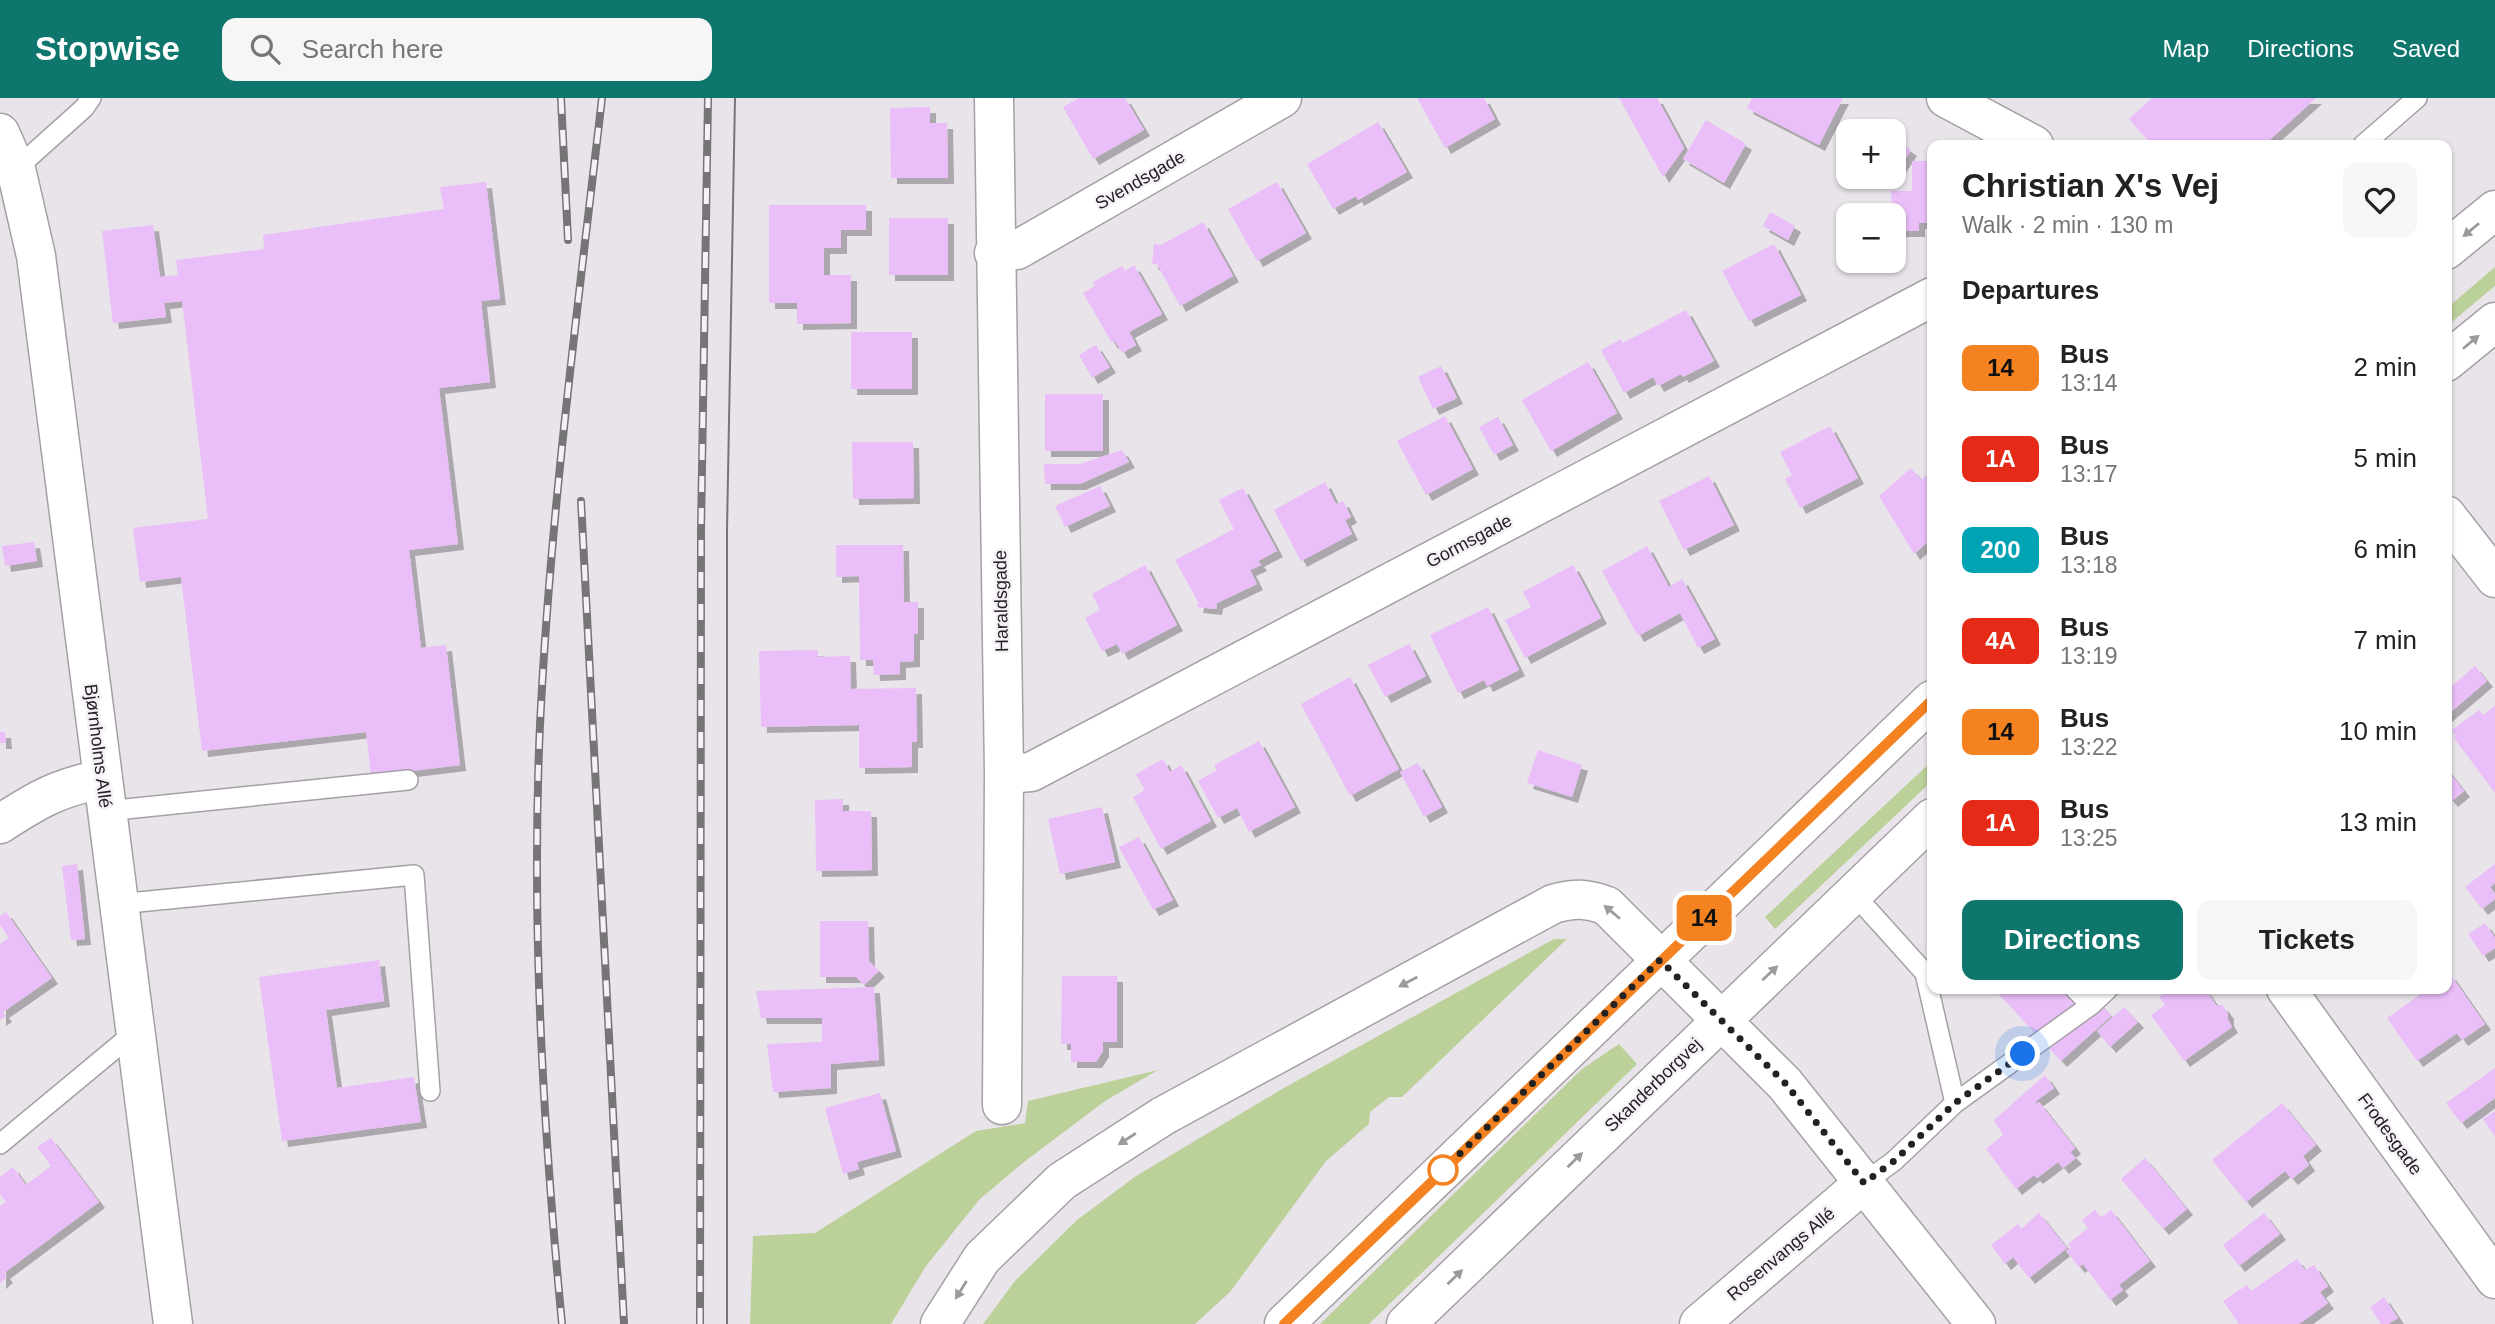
<!DOCTYPE html>
<meta charset="utf-8">
<style>
:root{--surface:#fff;--page:#f6f6f6;--text:#222;--muted:#767676;--accent:#0f766e}
body{margin:0;font-family:Arial,sans-serif;background:var(--page);color:var(--text);height:100vh;display:flex;flex-direction:column;font-size:26px;white-space:nowrap}
*{box-sizing:border-box;margin:0}
p{font-size:23px;color:var(--muted)}
.icon{flex:none;width:38px;height:38px;fill:none;stroke:currentColor;stroke-width:2;stroke-linecap:round;stroke-linejoin:round}
.map{position:relative;flex:1;overflow:hidden}
.details{position:absolute;left:1927px;top:42px;width:525px;height:854px;display:flex;flex-direction:column;background:var(--surface);border-radius:14px;box-shadow:0 2px 5px #0004}
.details>*{flex:none}
.badge{padding:0 14px;border-radius:10px;font-size:24px;line-height:46px}
.controls{position:absolute;left:1836px;top:21px;display:grid;gap:14px}
.controls a{display:grid;place-items:center;width:70px;height:70px;border-radius:14px;background:var(--surface);box-shadow:0 2px 5px #0004;font-size:35px}
.you{position:absolute;width:35px;height:35px;margin:-18px;border:5px solid #fff;border-radius:50%;background:#1a73e8;box-shadow:0 0 0 10px #1a73e833}
.map>.badge{position:absolute;translate:-50% -50%;box-shadow:0 0 0 4px #fff}
h2{padding:0 35px;font-size:26px;line-height:63px}
.round{display:grid;place-items:center;flex:none;width:74px;height:74px;border-radius:14px;background:var(--page)}
.overview{display:flex;align-items:center;justify-content:space-between;height:119px;padding:0 35px}
h1{font-size:33px;font-weight:600;line-height:52px}
.cta{display:flex;gap:14px;margin-top:auto;padding:14px 35px}
.cta a{flex:1;height:80px;border-radius:14px;background:var(--accent);color:#fff;font-size:28px;font-weight:600;line-height:80px;text-align:center}
.cta a+a{background:var(--page);color:var(--text)}
ul{padding:0;list-style:none}
li{display:flex;align-items:center;gap:21px;height:91px;padding:0 35px}
li div{flex:1}
li b{display:block;font-size:26px}
li em{font-style:normal}
li .badge{min-width:77px;font-weight:700;text-align:center}
header{display:flex;align-items:center;gap:42px;box-sizing:border-box;height:98px;padding:0 35px;background:var(--accent);color:#fff}
header strong{font-size:33px}
nav{display:flex;gap:38px;margin-inline-start:auto;font-size:24px}
.search{width:490px;height:63px;background:var(--page);display:flex;align-items:center;gap:18px;box-sizing:border-box;padding:0 24px;border-radius:14px;color:var(--muted);font-size:26px}
.map>svg:first-child{display:block}
.green{fill:#bcd09a}
.building{fill:#eabef8;filter:url(#shadow)}
.lines{fill:none;stroke-linecap:round;stroke-linejoin:round}
.service-casing{stroke:#a5a0a6;stroke-width:22}
.minor-casing{stroke:#a5a0a6;stroke-width:41}
.tertiary-casing{stroke:#a5a0a6;stroke-width:41}
.service{stroke:#fff;stroke-width:19}
.minor{stroke:#fff;stroke-width:38}
.tertiary{stroke:#fff;stroke-width:38}
.tram{stroke:#777478;stroke-width:2}
.rail-casing{stroke:#777478;stroke-width:8}
.rail{stroke:#f6f1f7;stroke-width:5;stroke-dasharray:16;stroke-linecap:butt}
.oneway{fill:#9c9b9c}
.line-casing{stroke:#fff;stroke-width:16}
.line{stroke:#f58220;stroke-width:10}
.walk{stroke:#222123;stroke-width:7;stroke-dasharray:0 12.6}
.stop-dot{fill:#fff;stroke:#f58220;stroke-width:3.5}
.labels{text-anchor:middle;dominant-baseline:central;stroke-width:5;stroke-linejoin:round;paint-order:stroke}
.street-label{font-size:18px;fill:#222123;stroke:#f6f1f7}
</style>
<header>
<strong>Stopwise</strong>
<div class="search"><svg class="icon" aria-label="search" viewBox="0 0 24 24"><circle cx="10" cy="10" r="6"/><path d="M15 15l6 6"/></svg>Search here</div>
<nav><a>Map</a><a>Directions</a><a>Saved</a></nav>
</header>
<div class="map">
<svg width="2495" height="1226" viewBox="0 0 2495 1226">
<defs>
<filter id="shadow"><feDropShadow dx="6" dy="6" stdDeviation="0" flood-color="#0004"/></filter>
</defs>
<rect width="100%" height="100%" fill="#e9e4ea"/>
<path class="green" d="M2495 169V188L2447 228V210Z
M1932 663V683L1775 831 1765 819Z
M1554 841H1567L1402 999H1389L1370 1014 1369 1026 1326 1063 1230 1194 1195 1226H983L1015 1183 1077 1122 1136 1078 1282 991Z
M1619 946 1637 966 1369 1226H1320L1582 971Z
M1158 972 1105 1003 1024 1064 979 1102 926 1168 891 1226H750L753 1138 815 1135 976 1033 1025 1025 1028 1003Z"/>
<path class="building" d="M1079 0H1125L1144 32 1093 61 1063 9Z
M1417 0H1484L1495 21 1445 50Z
M1619 0H1657L1684 50 1663 79Z
M1752 0H1843L1819 47 1747 10Z
M2152 0H2316L2264 47H2152L2129 21Z
M930 9V25H947L948 80H891L890 10Z
M1706 22 1746 46 1724 85 1683 61Z
M1378 24 1407 74 1358 102 1356 98 1333 111 1307 66Z
M1894 40 1911 52 1894 78Z
M1912 63H1932V125H1919V133H1894L1891 93H1912Z
M486 84 500 201 481 203 490 284 439 290 458 446 409 452 421 550 446 547 460 667 371 678 366 634 202 653 181 479 140 484 133 430 208 421 182 203 164 205 166 219 113 225 102 133 153 127 160 179 178 177 176 162 264 151 263 137 444 111 440 89Z
M1277 84 1306 135 1257 163 1228 111Z
M769 107H866V132H841V150H824V177H851V225L797 226V205H769Z
M1770 114 1795 128 1788 142 1763 128Z
M889 120H948V177H889Z
M1203 124 1233 178 1180 208 1157 166H1152L1154 146 1161 147Z
M1774 146 1801 197 1749 223 1722 173Z
M1134 167 1162 216 1129 234 1136 247 1122 255 1115 243 1112 245 1083 195 1095 188 1093 184 1122 168 1125 173Z
M1686 212 1714 263 1683 279 1681 276 1658 288 1653 279 1624 295 1601 252 1621 241 1623 245Z
M851 234H912V291H851Z
M1096 247 1110 269 1092 280 1079 257Z
M1588 264 1617 315 1551 353 1522 302Z
M1441 268 1457 300 1433 311 1418 279Z
M1045 296H1103V353H1045Z
M1445 318 1473 371 1426 397 1397 343Z
M1498 319 1513 347 1494 357 1479 329Z
M1830 328 1858 380 1800 410 1785 381 1792 377 1780 354Z
M852 344H913L914 400 853 401Z
M1122 352 1129 364 1080 386H1045L1044 366H1080Z
M1911 370 1921 382 1932 373V440L1914 456 1879 398Z
M1709 378 1734 427 1684 452 1659 403Z
M1325 384 1336 406 1343 403 1351 419 1345 422 1352 436 1301 463 1274 412Z
M1100 388 1110 408 1065 429 1055 408Z
M1243 390 1277 453 1258 463 1261 467 1250 472 1257 486 1217 505 1216 511 1197 509 1198 504 1175 462 1234 431 1219 402Z
M34 444 37 463 5 468 2 448Z
M836 447H903L904 504H918V536H914V563L900 564V576L874 577 873 562H860L859 478 836 479Z
M1647 448 1669 489 1682 481 1715 541 1698 550 1680 515 1638 538 1602 473Z
M1145 467 1177 527 1122 556 1117 546 1102 553 1085 520 1100 512 1092 496Z
M1573 467 1601 520 1525 560 1505 522 1531 509 1523 494Z
M1488 509 1519 572 1487 588 1484 582 1458 595 1430 537Z
M1409 546 1426 578 1385 599 1368 567Z
M818 552V559L850 558 851 591 916 590 917 644H912V669L859 670V627L761 629 759 553Z
M2475 568 2487 583 2446 618V593Z
M1350 579 1399 671 1350 698 1301 606Z
M2495 608V695L2454 640 2456 638 2452 632 2479 612 2483 617Z
M0 634H5L6 645H0Z
M1259 643 1295 709 1249 734 1237 710 1218 720 1198 683 1217 672 1214 667Z
M1538 652 1582 667 1572 699 1527 685Z
M1163 661 1170 674 1181 667 1211 723 1161 751 1133 699 1145 692 1136 676Z
M1418 665 1442 709 1424 719 1400 674Z
M2446 670 2464 693 2452 703 2446 696Z
M843 701V713H871L872 772 816 773 815 702Z
M1102 709 1115 764 1060 776 1048 721Z
M1139 739 1173 802 1153 812 1119 749Z
M77 766 85 841 71 842 62 768Z
M2495 766V785L2490 789 2495 796V801L2482 811 2465 789Z
M6 814 52 880 3 914 6 918 0 922V846L9 840 0 827V818Z
M820 823H868L869 863 879 873 864 887 856 879H820Z
M2485 825 2495 840V850L2483 858 2468 836Z
M379 862 384 903 326 912 337 990 414 979 421 1024 282 1043 259 879Z
M2450 876 2485 926 2462 942 2457 935 2417 963 2387 920 2428 891H2446V878Z
M1062 878H1117V944H1103V953L1096 964H1071V946H1061Z
M874 889 879 962 831 966V990L773 994 767 946 822 944V920H761L756 893Z
M1994 891H2087L2111 918 2061 963Z
M2171 891H2174L2178 897 2186 891H2205L2216 907H2222L2228 915V922L2232 929 2184 963 2151 917 2165 907 2159 899Z
M2124 909 2138 924 2110 949 2097 933Z
M2495 970V1000L2461 1025 2446 1005Z
M2045 977 2054 990 2035 1004 2036 1006 2039 1004 2075 1050 2070 1054 2076 1060 2063 1070 2058 1064 2037 1080 2034 1077 2016 1091 1986 1051 2003 1037 1994 1022Z
M880 995 896 1053 857 1064 859 1071 843 1076 825 1010Z
M2282 1005 2316 1047 2303 1058 2309 1067 2292 1081 2285 1073 2246 1104 2212 1062Z
M2495 1013V1038L2483 1021Z
M51 1040 99 1104 4 1175 7 1179 0 1185V1108L6 1104 0 1096V1079L13 1069 26 1087 51 1068 37 1049Z
M2145 1060 2187 1111 2163 1131 2121 1081Z
M2095 1112 2101 1120 2111 1112 2150 1163 2119 1187 2123 1192 2110 1202 2083 1166 2079 1169 2066 1153 2071 1150 2068 1146 2088 1130 2082 1122Z
M2039 1115 2067 1150 2029 1180 2013 1159 2005 1166 1991 1147 2018 1126 2021 1131Z
M2264 1115 2280 1136 2239 1168 2223 1147Z
M2297 1161 2305 1172 2314 1167 2328 1188 2320 1194 2328 1205 2299 1226H2239L2223 1203 2247 1187 2251 1193Z
M2384 1199 2398 1220 2388 1226H2381L2370 1209Z"/>
<g class="lines">
<g class="service-casing">
<path id="service" d="M2363 47 2417 0
M16 71 84 10 91 0
M106 713 408 682
M1853 795 1925 875 1955 1005 1894 1063 1864 1085
M118 806 414 777 430 993
M2091 907 2108 891
M1955 1005 2091 907 2075 891
M0 1046 135 934"/>
</g>
<g class="minor-casing">
<path id="minor" d="M994 0 1004 676 1002 1007
M1946 0 2034 47
M0 35 16 71 36 158 173 1226
M994 155 1017 152 1282 0
M2446 417 2495 480
M1004 676 1031 674 1932 199
M0 726C37 702 57 690 102 681
M2286 891 2495 1181
M1699 1226 1864 1085"/>
</g>
<g class="tertiary-casing">
<path id="tertiary" d="M2446 152 2495 112
M2446 264 2495 224
M940 1226 982 1160 1062 1083 1163 1018 1553 806C1574 800 1587 800 1607 808L1785 986 1976 1226
M1284 1226 1932 602
M1406 1226 1932 720"/>
</g>
<use href="#service" class="service"/>
<use href="#minor" class="minor"/>
<use href="#tertiary" class="tertiary"/>
<path class="tram" d="M727 1226V432L735 0"/>
<g class="rail-casing">
<path id="rail" d="M561 0 568 142
M581 403 624 1226
M562 1226C543 1027 531 827 540 627 550 418 578 208 602 0
M700 1226 701 432 708 0"/>
</g>
<use href="#rail" class="rail"/>
</g>
<defs><path id="oneway-solid" d="M-6-.8H1V-3.2L6.5 0L1 3.2V.8H-6Z" transform="scale(1.75)"/></defs>
<g class="oneway">
<use href="#oneway-solid" transform="translate(2471 132) rotate(140)"/>
<use href="#oneway-solid" transform="translate(2471 244) rotate(-40)"/>
<use href="#oneway-solid" transform="translate(1612 814) rotate(-140)"/>
<use href="#oneway-solid" transform="translate(1770 875) rotate(-43)"/>
<use href="#oneway-solid" transform="translate(1408 884) rotate(152)"/>
<use href="#oneway-solid" transform="translate(1127 1041) rotate(147)"/>
<use href="#oneway-solid" transform="translate(1575 1062) rotate(-44)"/>
<use href="#oneway-solid" transform="translate(1455 1179) rotate(-44)"/>
<use href="#oneway-solid" transform="translate(961 1192) rotate(122)"/>
</g>
<g class="lines">
<g class="line-casing">
<path id="line" d="M1284 1226 1932 602"/>
</g>
<use href="#line" class="line"/>
<path class="walk" d="M1443 1072 1438 1077 1660 862 1786 986 1864 1085 1894 1063 1955 1005 2023 956"/>
</g>
<circle class="stop-dot" cx="1443" cy="1072" r="14"/>
<g class="labels">
<g class="street-label">
<text transform="translate(1140 82) rotate(-30)">Svendsgade</text>
<text transform="translate(1469 443) rotate(-28)">Gormsgade</text>
<text transform="translate(1001 503) rotate(-91)">Haraldsgade</text>
<text transform="translate(98 648) rotate(83)">Bjørnholms Allé</text>
<text transform="translate(1653 987) rotate(-44)">Skanderborgvej</text>
<text transform="translate(2390 1036) rotate(54)">Frodesgade</text>
<text transform="translate(1781 1156) rotate(-40)">Rosenvangs Allé</text>
</g>
</g>
</svg>
<div class="controls">
<a>+</a>
<a>−</a>
</div>
<div class="you" style="left:2023px;top:956px"></div>
<b class="badge" style="left:1704px;top:820px;background:#f58220;color:#111">14</b>
<section class="details">
<div class="overview"><div><h1>Christian X's Vej</h1><p>Walk · 2 min · 130 m</p></div><a class="round"><svg class="icon" aria-label="heart" viewBox="0 0 24 24"><path d="M12 20l-8-8c-3-5 5-10 8-4 3-6 11-1 8 4z"/></svg></a></div>
<h2>Departures</h2>
<ul>
<li><span class="badge" style="background:#f58220;color:#111">14</span><div><b>Bus</b><p>13:14</p></div><em>2 min</em></li>
<li><span class="badge" style="background:#e52b18;color:#fff">1A</span><div><b>Bus</b><p>13:17</p></div><em>5 min</em></li>
<li><span class="badge" style="background:#00a3b4;color:#fff">200</span><div><b>Bus</b><p>13:18</p></div><em>6 min</em></li>
<li><span class="badge" style="background:#e52b18;color:#fff">4A</span><div><b>Bus</b><p>13:19</p></div><em>7 min</em></li>
<li><span class="badge" style="background:#f58220;color:#111">14</span><div><b>Bus</b><p>13:22</p></div><em>10 min</em></li>
<li><span class="badge" style="background:#e52b18;color:#fff">1A</span><div><b>Bus</b><p>13:25</p></div><em>13 min</em></li>
</ul>
<div class="cta"><a>Directions</a><a>Tickets</a></div>
</section>
</div>
